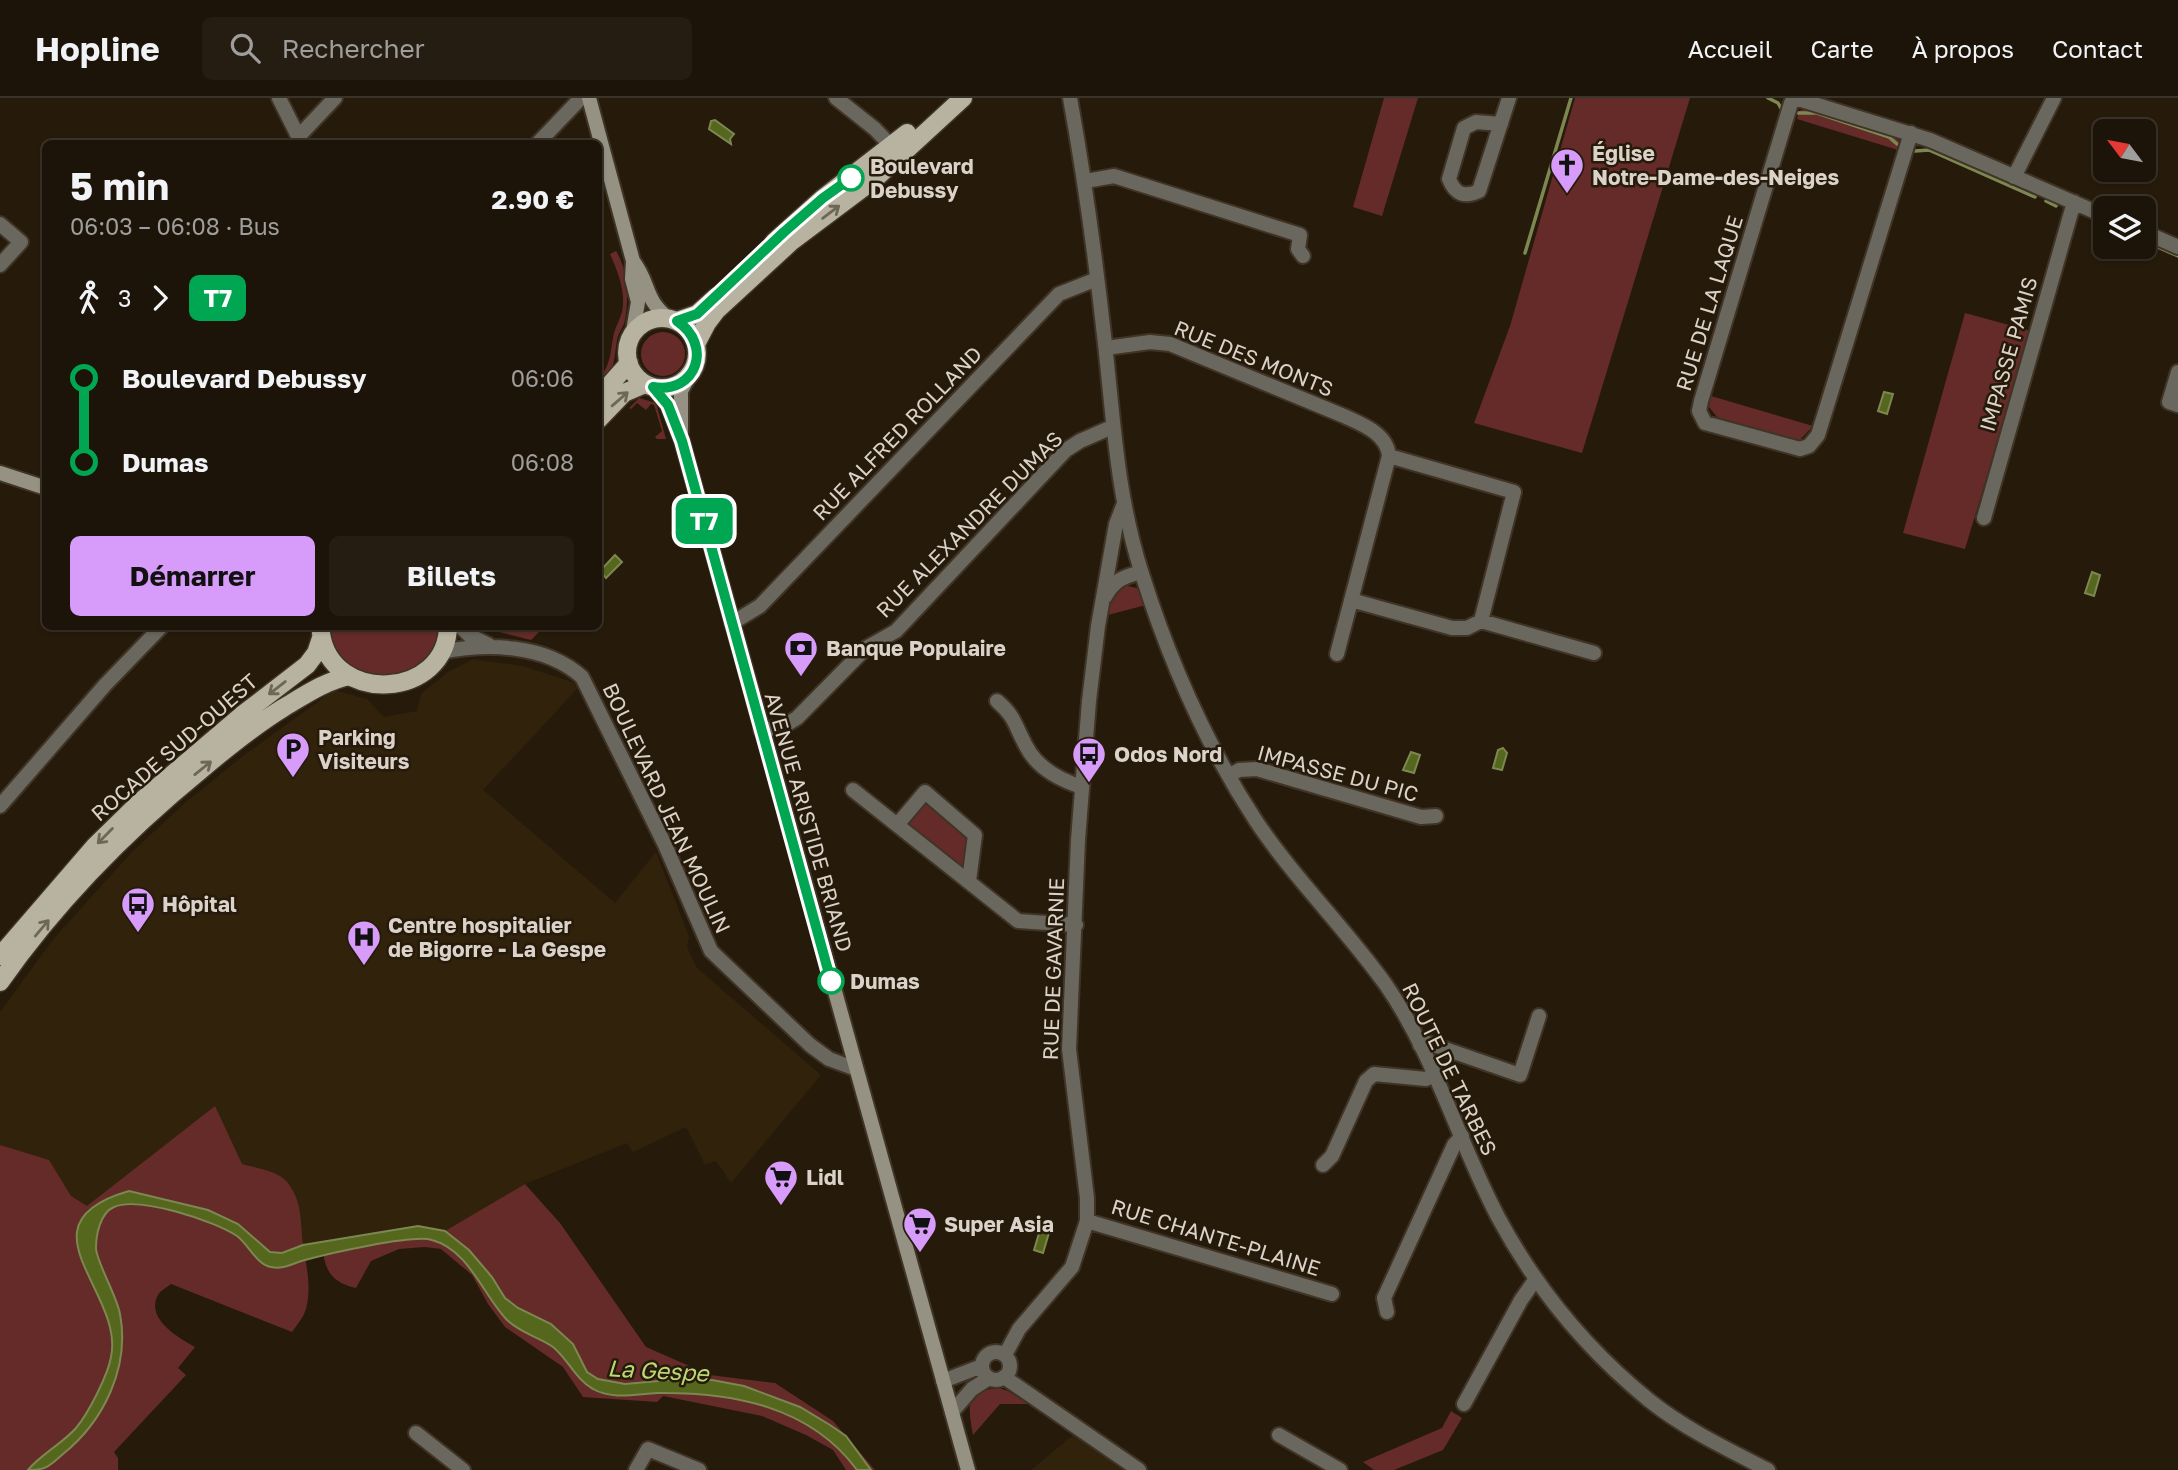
<!DOCTYPE html>
<html lang="fr">
<meta charset="utf-8">
<style>
:root{--surface:#1c1408;--page:#251d12;--text:#f1f3f6;--muted:#a09e9c;--line:#3a3329;--accent:#d79bf9}
body{margin:0;font-family:"Golos Text",sans-serif;background:var(--page);color:var(--text);height:100vh;display:flex;flex-direction:column;font-size:26px;white-space:nowrap}
*{box-sizing:border-box;margin:0}
p{font-size:23px;color:var(--muted)}
.icon{flex:none;width:38px;height:38px;fill:none;stroke:currentColor;stroke-width:2;stroke-linecap:round;stroke-linejoin:round}
.map{position:relative;flex:1;overflow:hidden}
.side{position:absolute;left:42px;top:42px;width:560px;height:490px;display:flex;flex-direction:column;background:var(--surface);border-radius:10px;box-shadow:0 2px 5px #0004,0 0 0 2px var(--line)}
.side>*{flex:none}
.badge{padding:0 14px;border-radius:10px;font-size:24px;line-height:46px}
.needle{width:46px;rotate:302deg}
.controls{position:absolute;left:2093px;top:21px;display:grid;gap:14px}
.controls a{display:grid;place-items:center;width:63px;height:63px;border-radius:10px;background:var(--surface);box-shadow:0 2px 5px #0004,0 0 0 2px var(--line);font-size:35px}
.map>.badge{position:absolute;translate:-50% -50%;box-shadow:0 0 0 4px #fff}
.legs{display:flex;align-items:center;gap:10px;height:77px;padding:0 28px;font-size:23px}
.legs p{margin-inline-start:auto}
.summary{display:flex;align-items:center;justify-content:space-between;height:119px;padding:0 28px}
h1{font-size:38px;font-weight:700;line-height:52px}
.action{display:flex;gap:14px;margin-top:auto;padding:14px 28px}
.action a{flex:1;height:80px;border-radius:10px;background:var(--accent);color:#111;font-size:28px;font-weight:700;line-height:80px;text-align:center}
.action a+a{background:var(--page);color:var(--text)}
ul{padding:0 28px;list-style:none}
li{display:flex;align-items:center;gap:24px;height:84px;font-size:26px}
li i{display:grid;place-items:center;width:10px;height:100%;margin:0 9px;background:currentColor}
li i::after{content:'';width:18px;height:18px;margin:-9px;border:5px solid;border-radius:50%;background:var(--surface)}
li p{margin-inline-start:auto}
li:first-child i{background:linear-gradient(#0000 50%,currentColor 0)}
li:last-child i{background:linear-gradient(currentColor 50%,#0000 0)}
header{display:flex;align-items:center;gap:42px;box-sizing:border-box;height:98px;padding:0 35px;background:var(--surface);border-bottom:2px solid var(--line)}
header strong{font-size:33px}
nav{display:flex;gap:38px;margin-inline-start:auto;font-size:24px}
.search{width:490px;height:63px;background:var(--page);display:flex;align-items:center;gap:18px;box-sizing:border-box;padding:0 24px;border-radius:10px;color:var(--muted);font-size:26px}
.map>svg:first-child{display:block}
.built{fill:#31220c}
.green{fill:#642b28}
.water{fill:#55661d;stroke:#7d8751;stroke-width:2}
.lines{fill:none;stroke-linecap:round;stroke-linejoin:round}
.stream{stroke:#7d8751;stroke-width:3.5}
.minor-casing{stroke:#3f3426;stroke-width:18}
.tertiary-casing{stroke:#3f3426;stroke-width:18}
.secondary-casing{stroke:#3f3426;stroke-width:18}
.primary-casing{stroke:#3f3426;stroke-width:21}
.minor{stroke:#69675e;stroke-width:14}
.tertiary{stroke:#69675e;stroke-width:14}
.secondary{stroke:#959283;stroke-width:14}
.primary{stroke:#b7b3a0;stroke-width:18}
.oneway{stroke:#6e6656}
.line-1-casing{stroke:#fff;stroke-width:16}
.line-1{stroke:#00a651;stroke-width:10}
.stop-1-dot{fill:#fff;stroke:#00a651;stroke-width:3.5}
.labels{text-anchor:middle;dominant-baseline:central;stroke-width:5;stroke-linejoin:round;paint-order:stroke}
.poi-label{font-size:21px;font-weight:bold;fill:#dbd3c9;stroke:#261a0b;text-anchor:start}
.stop-label{font-size:21px;font-weight:bold;fill:#dbd3c9;stroke:#261a0b;text-anchor:start}
.street-label{font-size:21px;fill:#dbd3c9;stroke:#261a0b}
.water-label{font-size:23px;font-style:italic;fill:#bcd875;stroke:#261a0b}
</style>
<header>
<strong>Hopline</strong>
<div class="search"><svg class="icon" aria-label="search" viewBox="0 0 24 24"><circle cx="10" cy="10" r="6"/><path d="M15 15l6 6"/></svg>Rechercher</div>
<nav><a>Accueil</a><a>Carte</a><a>À propos</a><a>Contact</a></nav>
</header>
<div class="map">
<svg width="2178" height="1372" viewBox="0 0 2178 1372">
<rect width="100%" height="100%" fill="#261a0b"/>
<path class="built" d="M473 561 523 568 572 584 578 590 483 692 615 805 656 754 689 838 687 849 697 870 821 977 731 1085 716 1063 705 1067 686 1029 633 1054 627 1045 525 1086 445 1133 418 1128 303 1147 282 1155 104 1095 0 1176V914L54 840 132 754 186 704 243 658 334 592 367 601 384 619 417 613 421 596 448 574Z
M1073 1337 1123 1372H1031Z"/>
<path class="green" d="M1384 0H1418L1382 118 1353 109Z
M1575 0H1690L1582 355 1474 325 1510 228Z
M1807 10 1894 36 1900 44 1898 52 1797 21 1799 13Z
M616 153C628 172 629 200 625 222 624 229 618 235 617 242 613 266 617 267 599 286V280C612 266 610 252 614 235 616 228 620 221 622 214 626 194 618 174 610 156Z
M1965 215 2031 233 1965 451 1903 435Z
M641 256a22 22 0 1 1 44 0a22 22 0 1 1-44 0Z
M1711 298 1813 328 1800 342 1791 341 1717 319 1709 309Z
M639 300 656 305 666 341H657L655 339 662 333 654 307 651 306 646 312 637 305 631 311 629 310Z
M1122 487 1137 490 1146 507 1108 517 1109 504Z
M331 529H441C440 534 439 540 437 544 421 585 354 590 335 550 332 544 331 535 331 529Z
M480 529 539 528V534L531 542Z
M926 704 967 737 963 769H959L908 727Z
M215 1008 242 1066C256 1070 278 1073 287 1084 303 1103 300 1124 303 1146 306 1167 312 1189 306 1211 303 1220 297 1227 292 1234L171 1186C167 1189 160 1193 158 1197 145 1221 179 1240 195 1249L178 1270 186 1277 114 1354 118 1360V1372H0V1047L49 1062 71 1098 87 1108Z
M525 1086 560 1125 646 1249 710 1277 775 1285 833 1323 875 1372H846L833 1352 806 1337 762 1318 663 1298 657 1304 583 1299 563 1269 505 1229 488 1206 472 1177 441 1151 425 1149 399 1151 371 1163 356 1190C329 1184 324 1170 322 1144L418 1128 445 1133Z
M999 1290 1008 1293 1029 1306H1000L973 1337C968 1309 964 1293 999 1290Z
M1451 1313 1462 1320 1443 1352 1394 1372H1374L1363 1364 1442 1330Z"/>
<path class="water" d="M715 22 734 36 730 41 731 46 709 31 711 23Z
M1884 294 1893 296 1887 316 1878 313Z
M615 457 622 464 606 480 599 471 601 472Z
M2092 474 2100 477 2094 498 2085 495Z
M1503 650 1507 655 1502 672 1493 670 1498 652Z
M1411 654 1420 657 1414 675 1403 672Z
M129 1093 208 1112 238 1126 270 1154 282 1155 303 1147 418 1128 445 1133 469 1152 492 1179 505 1200 518 1210 551 1226 573 1246 587 1274 598 1281 625 1286 681 1281 712 1282 744 1288 800 1309 830 1327 846 1338 871 1372H857C810 1308 732 1294 657 1295 636 1296 612 1302 593 1291 576 1282 568 1261 553 1249 539 1239 520 1235 507 1222 483 1197 469 1152 432 1142 413 1136 327 1156 305 1162 293 1165 284 1172 271 1169 256 1166 249 1147 237 1138 215 1123 139 1098 114 1109 100 1115 96 1137 96 1150 96 1163 117 1198 120 1216 130 1269 104 1323 63 1356 49 1368 47 1372 28 1372 41 1356 62 1346 76 1330 88 1316 108 1277 111 1259 125 1194 15 1126 129 1093Z
M1040 1132 1049 1135 1043 1155 1034 1152Z"/>
<g class="lines">
<path class="stream" d="M1768 0 1778 5 1782 12
M1798 15H1817L1889 39 1897 46
M1915 53 1929 52 2035 99
M2046 103 2056 108
M2093 122 2105 127
M2144 143 2178 158
M1525 155 1571 0"/>
<g class="minor-casing">
<path id="minor" d="M836 0 875 31 892 49
M1795 0 1791 5 1701 303 1699 313 1705 325 1800 351 1809 348 1818 337 1911 35
M1795 0 1930 42 2105 118
M1501 26 1476 24 1464 30 1449 81C1455 96 1464 100 1479 93L1509 0
M299 38 335 0
M537 46 581 0
M2014 79 2054 0
M1086 83 1114 78 1300 137 1298 151 1303 158
M0 126 21 144 0 167
M2144 134 2178 149
M1106 250 1150 244 1170 246 1344 318C1361 326 1387 335 1389 358L1337 556
M2178 274 2169 304 2178 307
M1389 358 1514 394 1481 523
M1984 420 2074 104
M1105 499C1114 482 1123 479 1141 474
M1351 502 1452 530H1467L1481 523 1594 555
M732 525 760 508 1059 196 1097 181
M997 603C1015 618 1015 628 1026 648 1037 670 1060 682 1082 689
M761 632 782 629 797 620 866 550 896 533 1066 352 1080 343 1112 329
M1230 677 1239 672 1257 671 1421 719 1436 718
M853 692 1018 823 1076 827
M0 708 105 587 162 528
M897 727 925 694 975 737 969 783
M1420 947 1428 945 1520 977 1539 918
M1323 1067 1332 1058 1366 983 1374 976 1426 981 1434 977
M1087 1123 1332 1196
M1387 1214 1384 1200 1454 1047 1462 1038
M982 1268a14 14 0 1 1 28 0a14 14 0 1 1-28 0Z
M1005 1257 1019 1231 1072 1169 1087 1123V1100L1069 951 1078 742 1089 603 1098 528 1116 426 1123 408
M1004 1279 1139 1372
M943 1283 982 1268
M1464 1306 1521 1202 1535 1182
M952 1314 972 1291 989 1280
M416 1335 463 1372
M1279 1337 1340 1372
M636 1372 648 1351 699 1372"/>
</g>
<g class="tertiary-casing">
<path id="tertiary" d="M279 0 302 46
M1070 0C1085 82 1096 164 1105 246 1114 327 1117 398 1142 476 1169 562 1207 648 1256 723 1294 780 1346 831 1386 887 1435 958 1458 1043 1498 1119 1536 1190 1587 1252 1650 1303 1685 1331 1729 1352 1768 1372
M460 528 469 537 489 547
M441 554C488 545 545 546 582 579L665 747 711 853 810 947 829 961 856 971"/>
</g>
<g class="secondary-casing">
<path id="secondary" d="M589 0 633 163 632 181 638 204 632 239
M633 163C651 187 643 200 669 221
M653 289 668 307 682 343 968 1372
M681 335V293L689 278
M0 375 46 390"/>
</g>
<g class="primary-casing">
<path id="primary" d="M774 144 823 100 907 35
M627 255a35 35 0 1 1 70 0a35 35 0 1 1-70 0Z
M677 223 697 216 716 199
M696 246 707 225 716 213 792 143 876 80 963 0
M598 300 629 265
M598 322 624 295 645 286
M321 535C331 608 447 601 448 528
M0 858 95 748 141 703 242 617 307 567 316 555 321 540
M0 884C56 804 126 733 202 671 228 649 254 628 283 610 305 597 325 583 350 578"/>
</g>
<use href="#minor" class="minor"/>
<use href="#tertiary" class="tertiary"/>
<use href="#secondary" class="secondary"/>
<use href="#primary" class="primary"/>
</g>
<defs><path id="oneway-shaft" d="M-6 0H5M1.5-3L5.5 0L1.5 3" fill="none" stroke-width="1.6" stroke-linecap="round" stroke-linejoin="round" transform="scale(1.75)"/></defs>
<g class="oneway">
<use href="#oneway-shaft" transform="translate(831 114) rotate(-37)"/>
<use href="#oneway-shaft" transform="translate(620 301) rotate(-41)"/>
<use href="#oneway-shaft" transform="translate(277 590) rotate(142)"/>
<use href="#oneway-shaft" transform="translate(203 670) rotate(-39)"/>
<use href="#oneway-shaft" transform="translate(105 738) rotate(135)"/>
<use href="#oneway-shaft" transform="translate(42 830) rotate(-50)"/>
</g>
<g class="lines">
<g class="line-1-casing">
<path id="line-1" d="M831 883 682 343 668 307 653 289C697 296 713 247 677 223L697 216 784 134 823 100 851 80"/>
</g>
<use href="#line-1" class="line-1"/>
</g>
<defs>
<g id="church-pin" transform="scale(1.75)"><path d="M0 17L-7.5 6A9.5 9.5 0 1 1 7.5 6Z" fill="#d79bf9" stroke="#261a0b"/><path d="M-1.2-6h2.4v3.5h3.3v2.4h-3.3V6h-2.4V-.1h-3.3v-2.4h3.3Z" fill="#111"/></g>
<g id="bank-pin" transform="scale(1.75)"><path d="M0 17L-7.5 6A9.5 9.5 0 1 1 7.5 6Z" fill="#d79bf9" stroke="#261a0b"/><path d="M-6-4H6V4H-6ZM0-2.3a2.3 2.3 0 1 0 0 4.6a2.3 2.3 0 1 0 0-4.6Z" fill="#111"/></g>
<g id="parking-pin" transform="scale(1.75)"><path d="M0 17L-7.5 6A9.5 9.5 0 1 1 7.5 6Z" fill="#d79bf9" stroke="#261a0b"/><path d="M-3.5-5.5H1a3.5 3.5 0 0 1 0 7H-1V5.5H-3.5ZM-1-3.4V-.6H.8a1.4 1.4 0 0 0 0-2.8Z" fill="#111"/></g>
<g id="bus-pin" transform="scale(1.75)"><path d="M0 17L-7.5 6A9.5 9.5 0 1 1 7.5 6Z" fill="#d79bf9" stroke="#261a0b"/><path d="M-5-6H5V4H4V6H2V4H-2V6H-4V4H-5ZM-3.5-4V0h7V-4ZM-3.5 1.2v1.5H-2V1.2ZM2 1.2v1.5H3.5V1.2Z" fill="#111"/></g>
<g id="hospital-pin" transform="scale(1.75)"><path d="M0 17L-7.5 6A9.5 9.5 0 1 1 7.5 6Z" fill="#d79bf9" stroke="#261a0b"/><path d="M-5-5h3v3.5h4V-5h3V5h-3V1.5h-4V5h-3Z" fill="#111"/></g>
<g id="supermarket-pin" transform="scale(1.75)"><path d="M0 17L-7.5 6A9.5 9.5 0 1 1 7.5 6Z" fill="#d79bf9" stroke="#261a0b"/><path d="M-6-5.5h2.5l.6 2H6L4.5 2H-2.5L-4.4-4H-6ZM-1.5 3.2a1.3 1.3 0 1 0 .1 0ZM3 3.2a1.3 1.3 0 1 0 .1 0Z" fill="#111"/></g>
</defs>
<g fill-rule="evenodd">
<use href="#church-pin" x="1567" y="67"/>
<use href="#bank-pin" x="801" y="550"/>
<use href="#parking-pin" x="293" y="651"/>
<use href="#bus-pin" x="1089" y="656"/>
<use href="#bus-pin" x="138" y="806"/>
<use href="#hospital-pin" x="364" y="839"/>
<use href="#supermarket-pin" x="781" y="1079"/>
<use href="#supermarket-pin" x="920" y="1126"/>
</g>
<g class="stop-1-dot">
<circle cx="851" cy="80" r="12"/>
<circle cx="831" cy="883" r="12"/>
</g>
<g class="labels">
<g class="poi-label">
<text x="1592" y="55">Église<tspan x="1592" dy="24">Notre-Dame-des-Neiges</tspan></text>
<text x="826" y="550">Banque Populaire</text>
<text x="318" y="639">Parking<tspan x="318" dy="24">Visiteurs</tspan></text>
<text x="1114" y="656">Odos Nord</text>
<text x="162" y="806">Hôpital</text>
<text x="388" y="827">Centre hospitalier<tspan x="388" dy="24">de Bigorre - La Gespe</tspan></text>
<text x="806" y="1079">Lidl</text>
<text x="944" y="1126">Super Asia</text>
</g>
<g class="stop-label">
<text x="870" y="68">Boulevard<tspan x="870" dy="24">Debussy</tspan></text>
<text x="850" y="883">Dumas</text>
</g>
<g class="street-label">
<text transform="translate(1709 205) rotate(-73)">RUE DE LA LAQUE</text>
<text transform="translate(2008 256) rotate(-74)">IMPASSE PAMIS</text>
<text transform="translate(1254 260) rotate(22)">RUE DES MONTS</text>
<text transform="translate(897 335) rotate(-46)">RUE ALFRED ROLLAND</text>
<text transform="translate(969 426) rotate(-45)">RUE ALEXANDRE DUMAS</text>
<text transform="translate(174 649) rotate(-41)">ROCADE SUD-OUEST</text>
<text transform="translate(1338 675) rotate(15)">IMPASSE DU PIC</text>
<text transform="translate(667 710) rotate(65)">BOULEVARD JEAN MOULIN</text>
<text transform="translate(809 724) rotate(74)">AVENUE ARISTIDE BRIAND</text>
<text transform="translate(1053 871) rotate(-88)">RUE DE GAVARNIE</text>
<text transform="translate(1450 971) rotate(64)">ROUTE DE TARBES</text>
<text transform="translate(1216 1139) rotate(17)">RUE CHANTE-PLAINE</text>
</g>
<g class="water-label">
<text transform="translate(658 1272) rotate(3)">La Gespe</text>
</g>
</g>
</svg>
<div class="controls">
<a><svg class="needle" viewBox="-14 -14 28 28"><path d="M0-13l5 13h-10z" fill="#e53935"/><path d="M0 13l5-13h-10z" fill="#a09e9c"/></svg></a>
<a><svg class="icon" aria-label="layers" viewBox="0 0 24 24"><path d="M12 4l9 5-9 5-9-5zM3 14l9 5 9-5"/></svg></a>
</div>
<b class="badge" style="left:704px;top:423px;background:#00a651;color:#fff">T7</b>
<section class="side">
<div class="summary"><div><h1>5 min</h1><p>06:03 – 06:08 · Bus</p></div><b>2.90 €</b></div>
<div class="legs"><svg class="icon" aria-label="walk" viewBox="0 0 24 24"><circle cx="13" cy="4" r="2"/><path d="M13 8l-2 6 4 7M11 14l-3 7M7 12l3-4h3l4 4"/></svg>3<svg class="icon" aria-label="forward" viewBox="0 0 24 24"><path d="M9 5l7 7-7 7"/></svg><b class="badge" style="background:#00a651;color:#fff">T7</b></div>
<ul>
<li><i style="color:#00a651"></i><b>Boulevard Debussy</b><p>06:06</p></li>
<li><i style="color:#00a651"></i><b>Dumas</b><p>06:08</p></li>
</ul>
<div class="action"><a>Démarrer</a><a>Billets</a></div>
</section>
</div>
